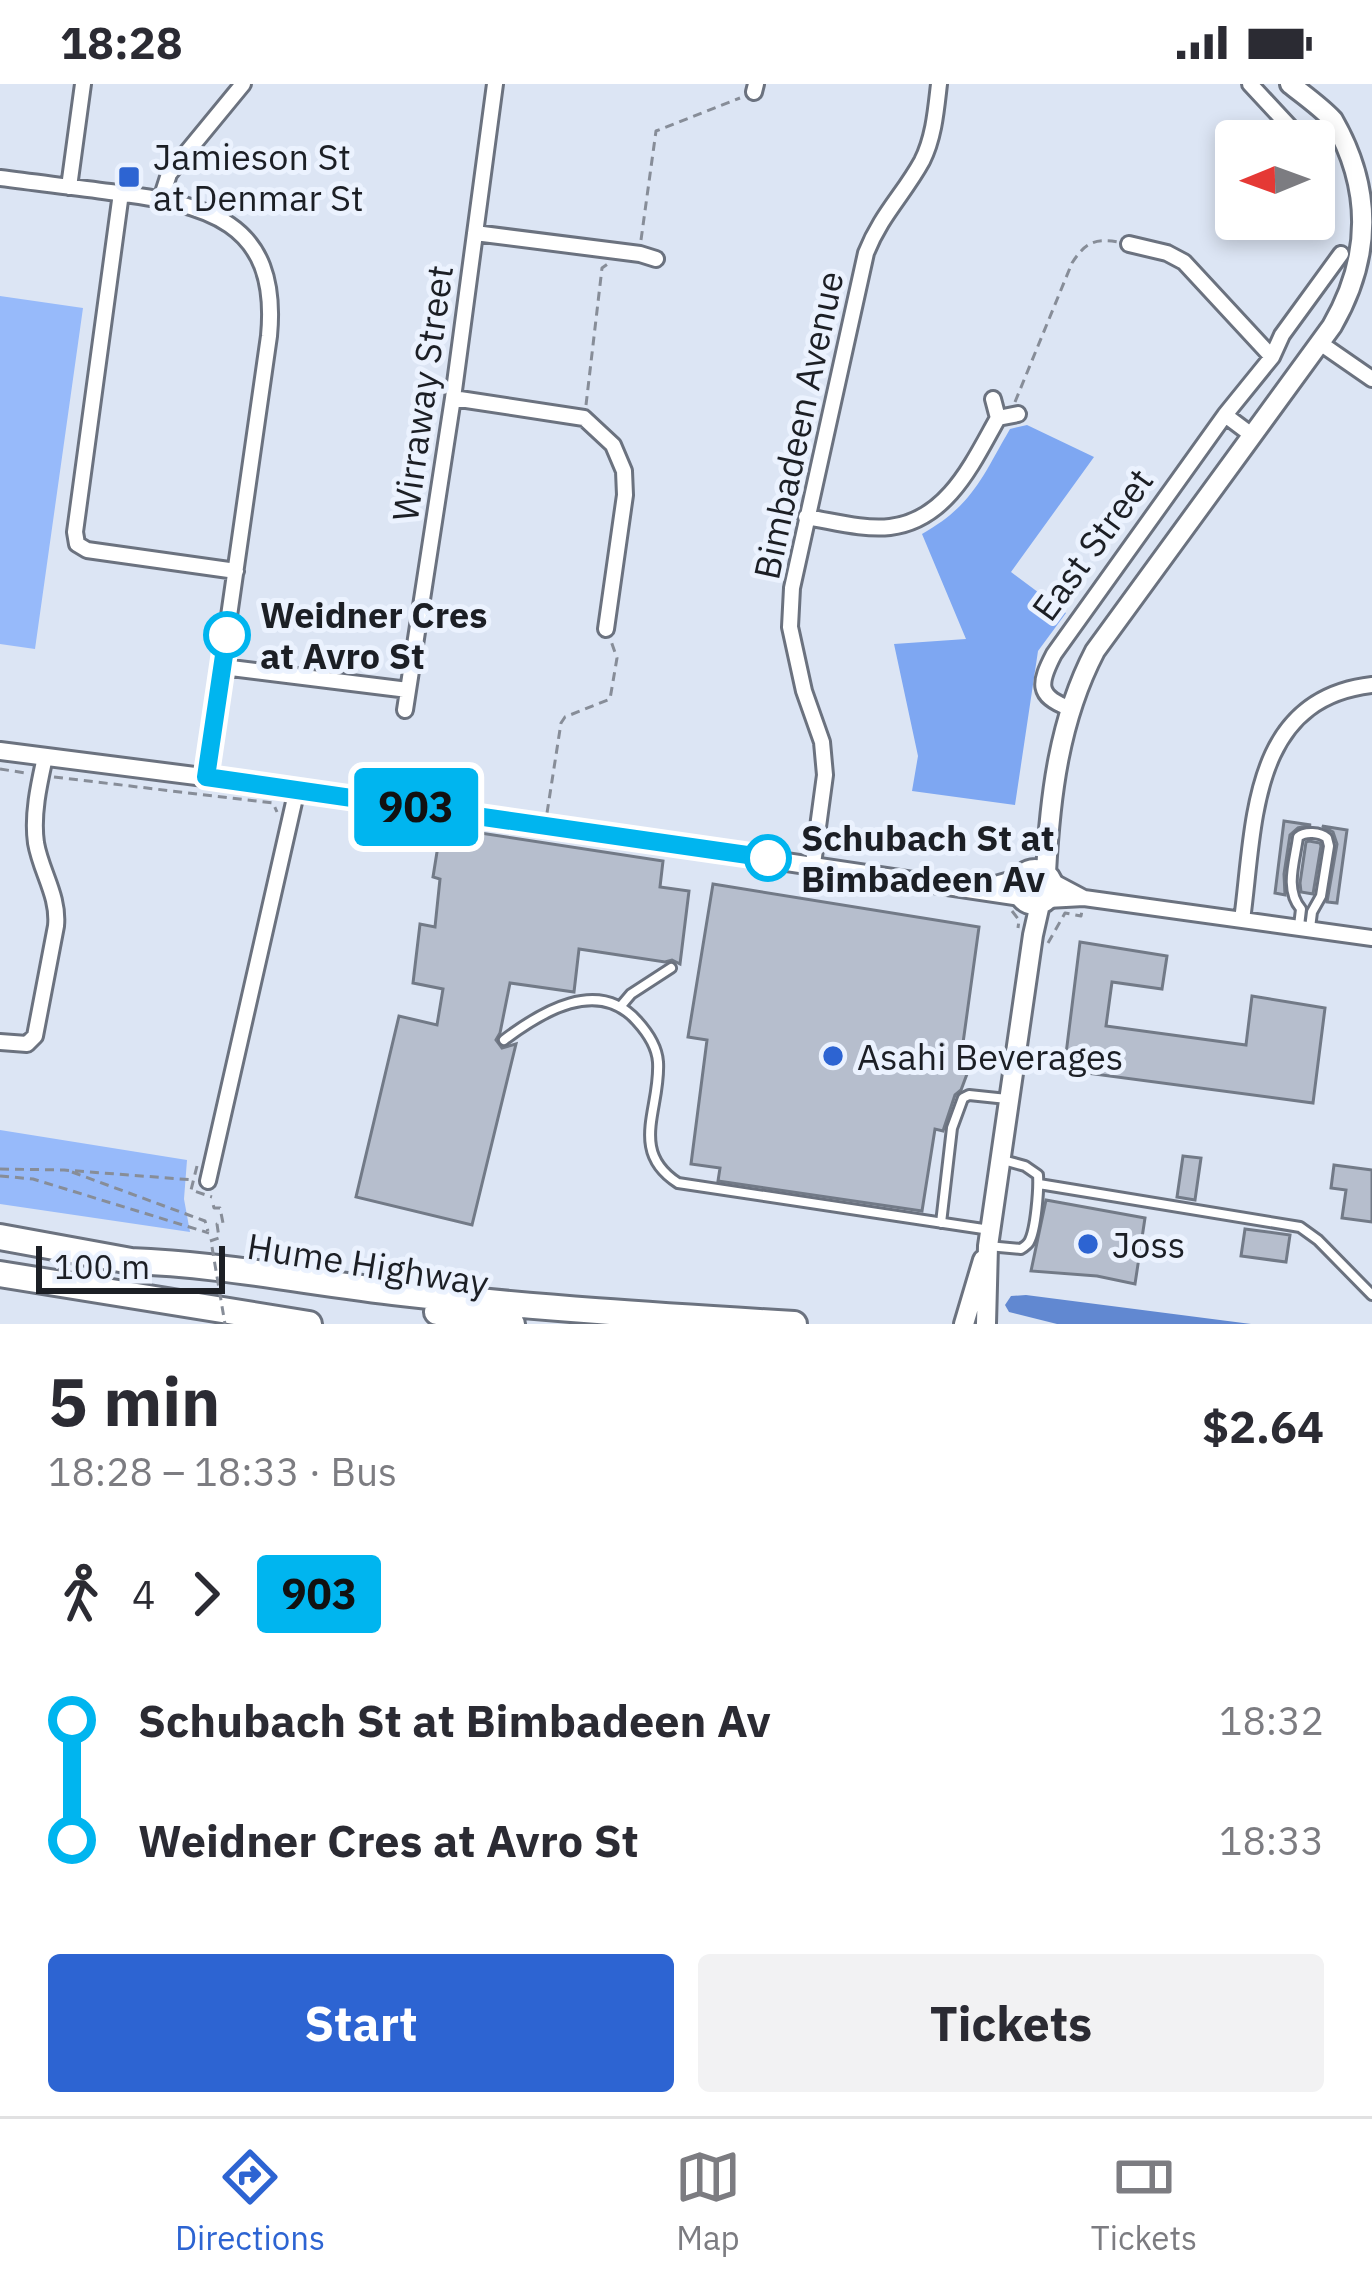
<!DOCTYPE html>
<meta charset="utf-8">
<style>
:root{--surface:#fff;--page:#f2f2f3;--text:#2b2b33;--muted:#7c7c81;--line:#e1e1e2;--accent:#2d64d2}
body{margin:0;font-family:"IBM Plex Sans",sans-serif;background:var(--page);color:var(--text);height:100vh;display:flex;flex-direction:column;font-size:45px;white-space:nowrap}
*{box-sizing:border-box;margin:0}
p{font-size:39px;color:var(--muted)}
.icon{flex:none;width:66px;height:66px;fill:none;stroke:currentColor;stroke-width:2;stroke-linecap:round;stroke-linejoin:round}
.map{position:relative;height:1240px;overflow:hidden}
.sheet{display:flex;flex-direction:column;background:var(--surface);flex:1}
.sheet>*{flex:none}
.badge{padding:0 24px;border-radius:9px;font-size:42px;line-height:78px}
.needle{width:78px;rotate:269deg}
.fabs{position:absolute;left:1215px;top:36px;display:grid;gap:24px}
.fabs a{display:grid;place-items:center;width:120px;height:120px;border-radius:12px;background:var(--surface);box-shadow:0 6px 18px #0003;font-size:60px}
.scale{position:absolute;left:36px;bottom:30px;width:189px;box-sizing:border-box;padding-left:12px;border:6px solid #1c1f25;border-top:0;font-size:33px;line-height:42px;white-space:nowrap;color:#1c1f25;-webkit-text-stroke:9px #ebf2fe;paint-order:stroke}
.map>.badge{position:absolute;translate:-50% -50%;box-shadow:0 0 0 6px #fff}
.legs{display:flex;align-items:center;gap:18px;height:132px;padding:0 48px;font-size:39px}
.legs p{margin-inline-start:auto}
.overview{display:flex;align-items:center;justify-content:space-between;height:204px;padding:0 48px}
h1{font-size:66px;font-weight:800;line-height:90px}
.cta{display:flex;gap:24px;margin-top:auto;padding:24px 48px}
.cta a{flex:1;height:138px;border-radius:12px;background:var(--accent);color:#fff;font-size:48px;font-weight:800;line-height:138px;text-align:center}
.cta a+a{background:var(--page);color:var(--text)}
ul{padding:0 48px;list-style:none}
li{display:flex;align-items:center;gap:42px;height:120px;font-size:45px}
li i{display:grid;place-items:center;width:18px;height:100%;margin:0 15px;background:currentColor}
li i::after{content:'';width:30px;height:30px;margin:-15px;border:9px solid;border-radius:50%;background:var(--surface)}
li p{margin-inline-start:auto}
li:first-child i{background:linear-gradient(#0000 50%,currentColor 0)}
li:last-child i{background:linear-gradient(currentColor 50%,#0000 0)}
.status{display:flex;justify-content:space-between;align-items:center;height:84px;padding:0 60px;background:var(--surface);direction:ltr}
.status svg{height:33px;fill:currentColor}
.tabs{display:flex;justify-content:space-around;align-items:center;height:168px;border-top:3px solid var(--line);background:var(--surface);font-size:33px;color:var(--muted)}
.tabs a{display:grid;justify-items:center;gap:6px}
.tabs .selected{color:var(--accent)}
.map>svg:first-child{display:block}
.green{fill:#97bafa}
.forest{fill:#7ea7f2}
.water{fill:#6188d1}
.building{fill:#b6becd;stroke:#727a87;stroke-width:3}
.lines{fill:none;stroke-linecap:round;stroke-linejoin:round}
.service-casing{stroke:#6b727f;stroke-width:14}
.minor-casing{stroke:#6b727f;stroke-width:20}
.tertiary-casing{stroke:#6b727f;stroke-width:22}
.secondary-casing{stroke:#6b727f;stroke-width:24}
.motorway-casing{stroke:#6b727f;stroke-width:30}
.path{stroke:#878d98;stroke-width:3;stroke-dasharray:9 6;stroke-linecap:butt}
.service{stroke:#fff;stroke-width:8}
.minor{stroke:#fff;stroke-width:14}
.tertiary{stroke:#fff;stroke-width:16}
.secondary{stroke:#fff;stroke-width:18}
.motorway{stroke:#fff;stroke-width:24}
.path-bridge{stroke:#878d98;stroke-width:3;stroke-dasharray:9 6;stroke-linecap:butt}
.line-1-casing{stroke:#fff;stroke-width:27}
.line-1{stroke:#00b5ef;stroke-width:18}
.poi-dot{fill:#2d64d2;stroke:#ebf2fe;stroke-width:4.5}
.stop-1-dot{fill:#fff;stroke:#00b5ef;stroke-width:6}
.labels{text-anchor:middle;dominant-baseline:central;stroke-width:10;stroke-linejoin:round;paint-order:stroke}
.poi-label{font-size:36px;fill:#1c1f25;stroke:#ebf2fe;text-anchor:start}
.street-label{font-size:36px;fill:#1c1f25;stroke:#ebf2fe}
.stop-label{font-size:36px;font-weight:bold;fill:#1c1f25;stroke:#ebf2fe;text-anchor:start}
</style>
<div class="status"><b>18:28</b><svg viewBox="0 0 49 12"><path d="M0 12V9h3v3zM5 12V6h3v6zM10 12V3h3v9zM15 12V0h3v12zM26 1h20v11H26zM47 4h2v5h-2z"/></svg></div>
<div class="map">
<svg width="1372" height="1240" viewBox="0 0 1372 1240">
<rect width="100%" height="100%" fill="#dce5f4"/>
<path class="green" d="M0 212 83 224 35 565 0 560Z
M0 1046 187 1076 184 1115 190 1148 0 1120Z"/>
<path class="forest" d="M1027 341 1094 373 1011 488 1066 529 1038 567 1015 721 912 707 918 672 894 560 966 555 922 450C973 421 982 393 1010 345Z"/>
<path class="water" d="M1026 1211 1251 1240H1057L1009 1228 1005 1221 1011 1212Z"/>
<path class="building" d="M1284 737 1311 741 1298 744 1290 751 1284 790 1285 811 1275 809Z
M1322 742 1347 746 1337 819 1327 818 1337 760 1333 748Z
M441 743 663 777 660 803 689 807 680 880 672 876 665 878 579 865 574 908 510 899 500 949 496 956 502 964 516 960 472 1141 356 1113 399 932 437 941 443 905 413 899 420 840 435 843 440 795 433 793Z
M1309 757 1320 759 1321 762 1313 810 1301 808 1300 799 1306 758Z
M713 800 979 843 959 988 967 990 961 1006 955 1011 943 1047 935 1045 922 1127 718 1097 720 1084 691 1080 707 956 688 953Z
M1080 858 1167 872 1162 905 1112 898 1106 942 1246 961 1252 912 1325 924 1313 1019 1064 986Z
M1183 1072 1201 1074 1195 1116 1177 1113Z
M1334 1081 1372 1086V1138L1342 1134 1346 1106 1331 1104Z
M1046 1116 1145 1134 1135 1200 1097 1192 1031 1187Z
M1245 1145 1290 1151 1286 1178 1241 1172Z"/>
<g class="lines">
<g class="service-casing">
<path id="service" d="M1299 842 1301 825C1284 805 1295 777 1298 753 1305 747 1320 748 1327 754L1329 762 1321 812 1312 828 1310 844
M620 923 631 910 671 884
M504 956C541 928 598 893 637 937 647 948 657 963 658 978 661 1024 628 1067 678 1099L990 1146
M1039 1100 1300 1143 1318 1156 1372 1211
M941 1139 952 1044 963 1014 969 1011 1007 1015
M988 1162 1021 1165C1024 1163 1027 1161 1029 1158 1036 1146 1039 1104 1038 1091L1025 1082 1003 1076"/>
</g>
<g class="minor-casing">
<path id="minor" d="M1250 0 1303 57
M754 8 756 0
M1314 66 1325 72
M0 94C37 99 74 103 110 108 206 120 280 136 269 252L206 693
M69 103 83 0
M121 109 75 448 77 460 87 466 236 487
M161 115 169 90 243 0
M475 149 640 170 656 175
M1129 160 1167 169 1184 178 1272 273
M1320 259 1372 295
M453 314 584 334 613 361 624 387 625 411 606 545
M1225 331 1253 352
M998 334 1018 330
M806 433C832 437 863 446 890 443 948 436 973 378 998 334L993 315
M223 583 408 606
M1069 624C1036 612 1039 599 1054 570L1225 331 1272 273 1282 251 1341 170
M405 626 453 314 495 0
M813 780 825 691 822 658 804 607 790 543 792 504 866 169C881 131 904 110 922 77 934 53 936 26 939 0
M1052 797 1084 814
M1047 816 1084 814 1372 854
M1242 836C1255 741 1249 615 1372 601
M0 958 27 960 35 952 56 842C59 812 41 788 36 759 32 731 39 700 45 673
M208 1097 297 705"/>
</g>
<g class="tertiary-casing">
<path id="tertiary" d="M0 667 297 705 1021 813
M985 804 1020 794"/>
</g>
<g class="secondary-casing">
<path id="secondary" d="M1017 803a18 18 0 1 1 36 0a18 18 0 1 1-36 0Z
M1046 789C1050 712 1059 636 1095 567L1332 242C1372 173 1372 104 1333 36 1321 23 1304 11 1290 0
M964 1240 983 1176
M986 1240 988 1162 1033 851 1040 820"/>
</g>
<g class="motorway-casing">
<path id="motorway" d="M0 1153 142 1179
M130 1177C222 1180 311 1199 402 1209 533 1224 663 1232 794 1240
M0 1190 309 1240
M437 1228 512 1240"/>
</g>
<path class="path" d="M641 156 656 47 740 14
M1015 318 1072 179C1085 159 1094 154 1118 158
M586 321 602 184 609 179
M0 685 26 689
M54 693 273 719 277 728
M547 729 561 639 565 633 610 615 617 574 611 557
M1012 827 1019 836 1018 844
M1048 859 1065 829 1081 832 1082 827
M197 1082 191 1106 212 1113
M0 1085 64 1086 194 1096
M72 1088 205 1137 208 1147
M0 1092 33 1095 209 1149
M210 1157 219 1154 217 1140 223 1139 220 1124H214L212 1116"/>
<use href="#service" class="service"/>
<use href="#minor" class="minor"/>
<use href="#tertiary" class="tertiary"/>
<use href="#secondary" class="secondary"/>
<use href="#motorway" class="motorway"/>
<path class="path-bridge" d="M212 1163 225 1240"/>
</g>
<g class="lines">
<g class="line-1-casing">
<path id="line-1" d="M227 551 206 693 768 774"/>
</g>
<use href="#line-1" class="line-1"/>
</g>
<g class="poi-dot">
<rect x="117" y="81" width="24" height="24" rx="6"/>
<circle cx="833" cy="972" r="12"/>
<circle cx="1088" cy="1160" r="12"/>
</g>
<g class="stop-1-dot">
<circle cx="227" cy="551" r="21"/>
<circle cx="768" cy="774" r="21"/>
</g>
<g class="labels">
<g class="poi-label">
<text x="153" y="72">Jamieson St<tspan x="153" dy="41">at Denmar St</tspan></text>
<text x="857" y="972">Asahi Beverages</text>
<text x="1112" y="1160">Joss</text>
</g>
<g class="street-label">
<text transform="translate(422 309) rotate(-82)">Wirraway Street</text>
<text transform="translate(798 341) rotate(-78)">Bimbadeen Avenue</text>
<text transform="translate(1092 460) rotate(-54)">East Street</text>
<text transform="translate(368 1180) rotate(9)">Hume Highway</text>
</g>
<g class="stop-label">
<text x="260" y="530">Weidner Cres<tspan x="260" dy="41">at Avro St</tspan></text>
<text x="801" y="753">Schubach St at<tspan x="801" dy="41">Bimbadeen Av</tspan></text>
</g>
</g>
</svg>
<div class="fabs">
<a><svg class="needle" viewBox="-14 -14 28 28"><path d="M0-13l5 13h-10z" fill="#e53935"/><path d="M0 13l5-13h-10z" fill="#7c7c81"/></svg></a>
</div>
<div class="scale">100 m</div>
<b class="badge" style="left:416px;top:723px;background:#00b5ef;color:#111">903</b>
</div>
<section class="sheet">
<div class="overview"><div><h1>5 min</h1><p>18:28 – 18:33 · Bus</p></div><b>$2.64</b></div>
<div class="legs"><svg class="icon" aria-label="walk" viewBox="0 0 24 24"><circle cx="13" cy="4" r="2"/><path d="M13 8l-2 6 4 7M11 14l-3 7M7 12l3-4h3l4 4"/></svg>4<svg class="icon" aria-label="forward" viewBox="0 0 24 24"><path d="M9 5l7 7-7 7"/></svg><b class="badge" style="background:#00b5ef;color:#111">903</b></div>
<ul>
<li><i style="color:#00b5ef"></i><b>Schubach St at Bimbadeen Av</b><p>18:32</p></li>
<li><i style="color:#00b5ef"></i><b>Weidner Cres at Avro St</b><p>18:33</p></li>
</ul>
<div class="cta"><a>Start</a><a>Tickets</a></div>
</section>
<nav class="tabs">
<a class="selected"><svg class="icon" aria-label="directions" viewBox="0 0 24 24"><path d="M12 3l9 9-9 9-9-9zM9 14v-3h6M13 9l2 2-2 2"/></svg>Directions</a>
<a><svg class="icon" aria-label="map" viewBox="0 0 24 24"><path d="M3 6l6-2 6 2 6-2v14l-6 2-6-2-6 2zM9 4v14M15 6v14"/></svg>Map</a>
<a><svg class="icon" aria-label="tickets" viewBox="0 0 24 24"><path d="M3 7h18v10H3zM15 7v10"/></svg>Tickets</a>
</nav>
